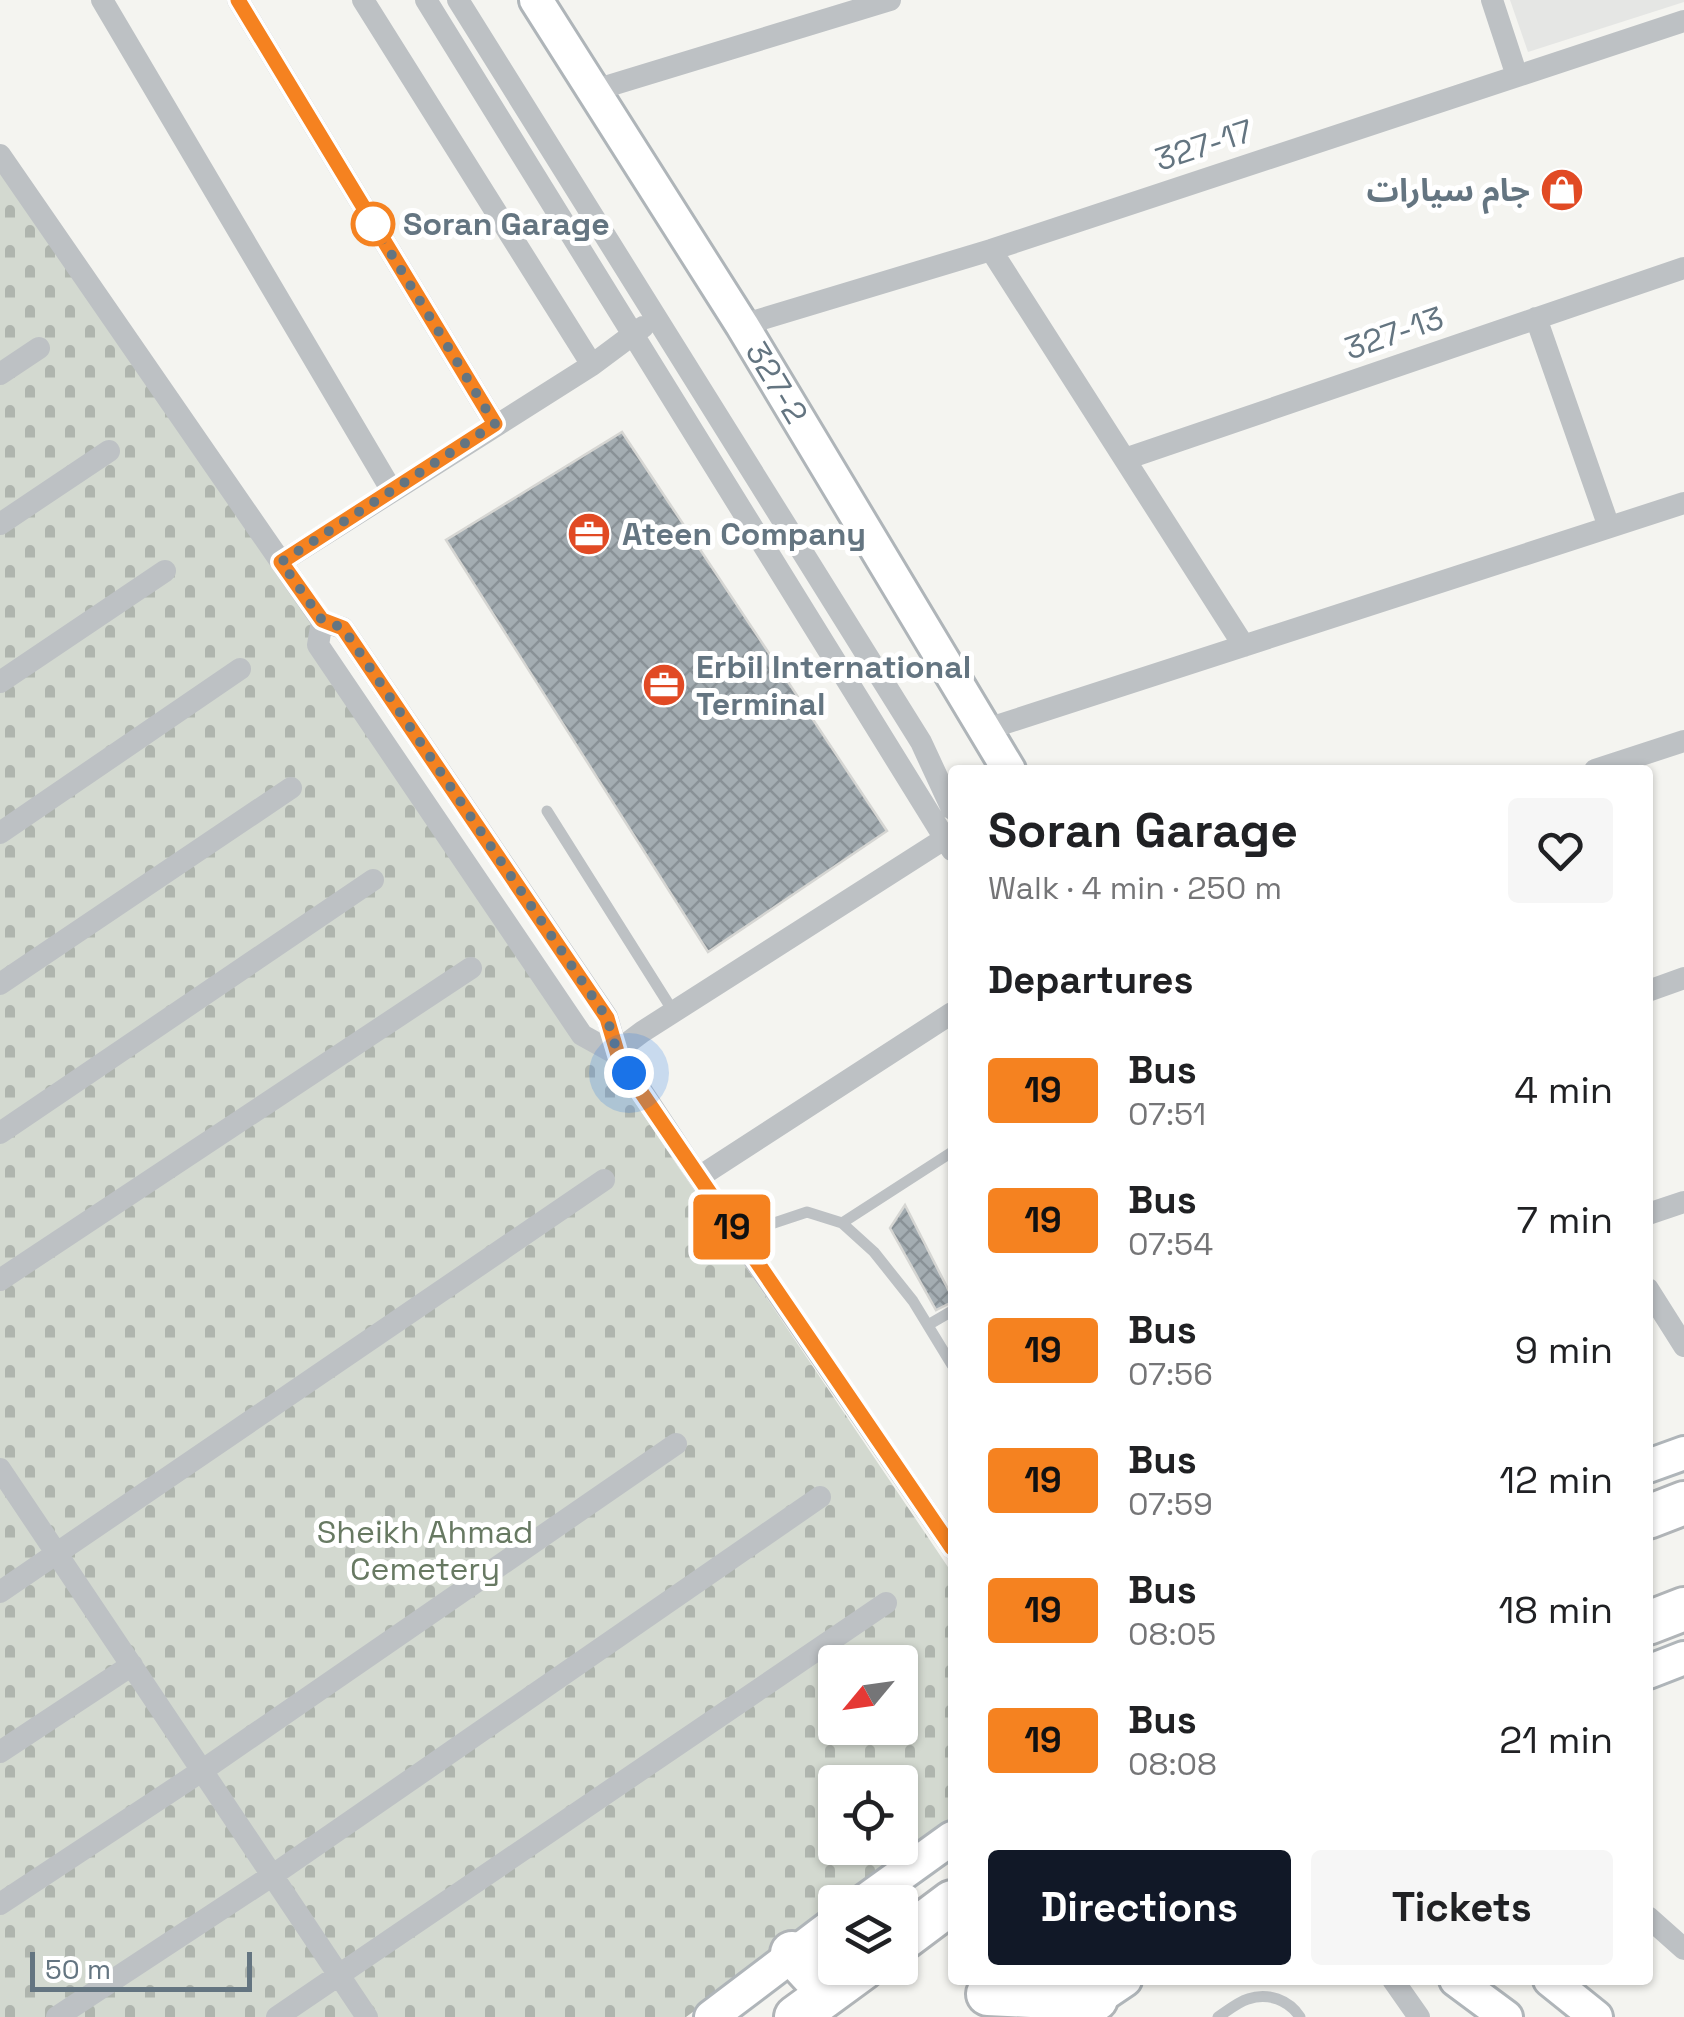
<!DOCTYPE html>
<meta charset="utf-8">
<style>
:root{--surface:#fff;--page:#f6f6f6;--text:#202124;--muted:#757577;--accent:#111827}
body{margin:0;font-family:"Space Grotesk","Noto Sans Arabic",sans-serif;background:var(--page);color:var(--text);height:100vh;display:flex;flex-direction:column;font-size:38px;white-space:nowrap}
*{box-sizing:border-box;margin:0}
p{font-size:32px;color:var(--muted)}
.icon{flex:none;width:55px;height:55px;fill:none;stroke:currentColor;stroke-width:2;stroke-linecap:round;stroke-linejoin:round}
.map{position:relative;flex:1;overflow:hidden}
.side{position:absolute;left:948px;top:765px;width:705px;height:1220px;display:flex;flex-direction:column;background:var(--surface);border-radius:10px;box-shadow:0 2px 8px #0004}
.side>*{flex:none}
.badge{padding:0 20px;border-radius:8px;font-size:35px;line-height:65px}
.needle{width:65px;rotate:241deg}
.fabs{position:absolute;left:818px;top:1645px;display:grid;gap:20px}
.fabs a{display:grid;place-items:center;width:100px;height:100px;border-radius:10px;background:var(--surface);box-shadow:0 2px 8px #0004;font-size:50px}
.scale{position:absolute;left:30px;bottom:25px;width:222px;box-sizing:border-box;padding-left:10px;border:5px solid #647581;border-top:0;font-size:28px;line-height:35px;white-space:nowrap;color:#647581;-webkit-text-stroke:8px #fff;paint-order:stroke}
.you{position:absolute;width:50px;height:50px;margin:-25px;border:8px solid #fff;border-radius:50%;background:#1a73e8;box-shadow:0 0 0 15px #1a73e833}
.map>.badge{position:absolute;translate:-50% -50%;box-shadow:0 0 0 5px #fff}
h2{padding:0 40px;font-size:38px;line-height:90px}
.round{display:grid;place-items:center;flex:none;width:105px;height:105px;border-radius:10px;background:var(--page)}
.head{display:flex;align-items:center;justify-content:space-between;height:170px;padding:0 40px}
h1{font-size:48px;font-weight:700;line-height:75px}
.primary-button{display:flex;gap:20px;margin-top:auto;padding:20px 40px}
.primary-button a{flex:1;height:115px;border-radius:10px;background:var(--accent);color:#fff;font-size:40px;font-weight:700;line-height:115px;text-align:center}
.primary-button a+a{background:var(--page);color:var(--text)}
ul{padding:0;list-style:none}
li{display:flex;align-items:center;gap:30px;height:130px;padding:0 40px}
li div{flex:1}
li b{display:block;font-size:38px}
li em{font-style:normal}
li .badge{min-width:110px;font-weight:700;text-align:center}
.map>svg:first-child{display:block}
.built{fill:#e5e6e4}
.cemetery{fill:url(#cemetery-stones);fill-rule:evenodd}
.building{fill:url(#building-cross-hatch);stroke:#d6d6d3;stroke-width:2.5}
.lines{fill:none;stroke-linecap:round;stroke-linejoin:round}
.secondary-casing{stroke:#afb5b9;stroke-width:38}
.highway-casing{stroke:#b0b4b7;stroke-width:48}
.lane{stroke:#bdc1c4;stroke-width:11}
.street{stroke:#bdc1c4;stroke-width:22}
.secondary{stroke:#fff;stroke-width:32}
.highway{stroke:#fff;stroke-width:42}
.line-casing{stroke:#fff;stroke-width:22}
.line{stroke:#f58220;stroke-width:15}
.walk{stroke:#647581;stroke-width:10;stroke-dasharray:0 18}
.stop-dot{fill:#fff;stroke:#f58220;stroke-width:5}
.labels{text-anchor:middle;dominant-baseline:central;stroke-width:10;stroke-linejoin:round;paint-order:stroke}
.street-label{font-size:32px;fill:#647581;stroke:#fff}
.poi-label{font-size:32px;font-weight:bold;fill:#647581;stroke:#fff;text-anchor:start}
.stop-label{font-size:32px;font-weight:bold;fill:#647581;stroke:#fff;text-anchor:start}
.park-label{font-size:32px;fill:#677962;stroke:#fff}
</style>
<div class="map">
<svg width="1684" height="2017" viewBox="0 0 1684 2017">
<defs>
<pattern id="cemetery-stones" width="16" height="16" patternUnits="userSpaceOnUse" patternTransform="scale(2.5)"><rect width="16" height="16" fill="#d3d9d0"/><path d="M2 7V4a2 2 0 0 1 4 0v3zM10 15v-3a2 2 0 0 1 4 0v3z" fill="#afb5ae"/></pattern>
<pattern id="building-cross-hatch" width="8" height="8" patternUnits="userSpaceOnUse" patternTransform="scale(2.5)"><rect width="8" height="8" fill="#a4adb2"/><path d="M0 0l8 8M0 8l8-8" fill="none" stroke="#899196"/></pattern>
</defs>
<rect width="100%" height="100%" fill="#f4f4f0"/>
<path class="built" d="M1510 0H1684V2L1528 52Z"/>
<path class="cemetery" d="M0 160 952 1573V1820L841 1902H835V1907L686 2017H0ZM835 1662H900V1728H835ZM835 1782H900V1848H835Z"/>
<path class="building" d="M622 432 887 831 708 952 446 540Z
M905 1205 952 1297V1302L936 1310 890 1228Z"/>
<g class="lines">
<g class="secondary-casing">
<g id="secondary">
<path id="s1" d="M536 0 742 325 1009 770"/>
<path d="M1648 1466 1684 1453"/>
<path d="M1648 1672 1684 1658"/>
<path d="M863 1902 952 1838"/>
<path d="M1456 1980 1506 2017"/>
<path d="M1550 1980 1596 2017"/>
<path d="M1079 2011 1125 1980"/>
<path d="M711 2017 835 1923"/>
</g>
</g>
<g class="highway-casing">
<path id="highway" d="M1648 1517 1684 1503
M1648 1623 1684 1609
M900 1941 952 1902
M792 1953 828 1992
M988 1994 1096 1999
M796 2017 863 1968"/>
</g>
<path class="lane" d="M547 811 673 1011
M842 1223 952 1152
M738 1235 807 1212 842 1223 874 1252 913 1301 952 1365
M928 1325 952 1311
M1218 2017C1227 2011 1238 2002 1248 1999 1268 1992 1289 2000 1300 2017"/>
<path class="street" d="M102 0 392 491
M238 0 495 424
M363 0 592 365
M426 0 952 850
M458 0 921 742 952 809
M1492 0 1517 76
M595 90 890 0
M0 155 281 562 592 365 643 327
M991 250 1244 646
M1536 318 1609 527
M742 325 991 250 1684 21
M0 374 39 348
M1125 459 1684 268
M0 524 109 451
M281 562 322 621
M322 621 343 628 607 1017 618 1055 582 1035 318 645Z
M0 682 165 571
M984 730 1684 503
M1595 770 1684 741
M0 833 240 669
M952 834 642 1032 626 1044 618 1055 737 1235 952 1548
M0 984 291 788
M1648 991 1684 978
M0 1133 373 880
M699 1177 952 1013
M1648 1214 1684 1202
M0 1280 471 968
M1648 1289 1684 1346
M0 1469 367 2017
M0 1592 604 1180
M0 1752 132 1665
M0 1904 203 1770 676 1444
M1648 1917 1684 1949
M1393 1980 1419 2017
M57 2017 273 1875 820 1497
M277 2017 886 1603"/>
<use href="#secondary" class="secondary"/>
<use href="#highway" class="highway"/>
</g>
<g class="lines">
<g class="line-casing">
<path id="line" d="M238 0 495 424 281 562 322 620 343 628 607 1018 618 1055 622 1064 952 1548"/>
</g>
<use href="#line" class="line"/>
<path class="walk" d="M373 224 495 424 281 562 322 620 343 628 607 1018 618 1055 629 1073"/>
</g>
<defs>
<g id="shop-disc" transform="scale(2.25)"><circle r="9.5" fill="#e14a24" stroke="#fff"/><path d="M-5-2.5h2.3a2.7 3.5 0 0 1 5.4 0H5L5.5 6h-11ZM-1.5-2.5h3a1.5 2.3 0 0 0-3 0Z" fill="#fff"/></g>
<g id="office-disc" transform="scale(2.25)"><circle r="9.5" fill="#e14a24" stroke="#fff"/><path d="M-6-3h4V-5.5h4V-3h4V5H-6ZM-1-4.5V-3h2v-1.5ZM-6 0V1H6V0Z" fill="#fff"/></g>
</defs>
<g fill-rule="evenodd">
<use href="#shop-disc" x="1562" y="190"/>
<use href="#office-disc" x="589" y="534"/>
<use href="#office-disc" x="664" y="685"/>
</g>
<circle class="stop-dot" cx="373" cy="224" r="20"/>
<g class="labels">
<g class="street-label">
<text transform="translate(1204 145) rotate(-18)">327-17</text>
<text transform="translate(1394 333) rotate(-19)">327-13</text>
<text stroke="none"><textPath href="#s1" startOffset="452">327-2</textPath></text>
</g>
<g class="poi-label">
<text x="1530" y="190" text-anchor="end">جام سيارات</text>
<text x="622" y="534">Ateen Company</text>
<text x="696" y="667">Erbil International<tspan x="696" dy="37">Terminal</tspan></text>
</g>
<g class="stop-label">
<text x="403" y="224">Soran Garage</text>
</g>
<g class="park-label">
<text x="425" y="1532">Sheikh Ahmad<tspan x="425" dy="37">Cemetery</tspan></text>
</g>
</g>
</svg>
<div class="fabs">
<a><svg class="needle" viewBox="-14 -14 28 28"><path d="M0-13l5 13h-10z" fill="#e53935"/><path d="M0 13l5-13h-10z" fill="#757577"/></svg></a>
<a><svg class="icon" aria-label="locate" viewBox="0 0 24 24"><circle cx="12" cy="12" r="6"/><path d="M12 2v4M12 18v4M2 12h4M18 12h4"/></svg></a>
<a><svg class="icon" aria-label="layers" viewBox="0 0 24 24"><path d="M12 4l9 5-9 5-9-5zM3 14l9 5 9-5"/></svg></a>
</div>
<div class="scale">50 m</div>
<div class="you" style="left:629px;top:1073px"></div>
<b class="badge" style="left:732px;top:1227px;background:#f58220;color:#111">19</b>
<section class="side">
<div class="head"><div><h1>Soran Garage</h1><p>Walk · 4 min · 250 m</p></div><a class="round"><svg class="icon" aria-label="heart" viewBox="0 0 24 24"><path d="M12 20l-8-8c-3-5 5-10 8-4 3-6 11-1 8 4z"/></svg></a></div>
<h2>Departures</h2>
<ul>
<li><span class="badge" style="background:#f58220;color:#111">19</span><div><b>Bus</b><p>07:51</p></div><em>4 min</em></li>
<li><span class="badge" style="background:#f58220;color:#111">19</span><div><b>Bus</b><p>07:54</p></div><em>7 min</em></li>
<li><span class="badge" style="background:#f58220;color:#111">19</span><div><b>Bus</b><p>07:56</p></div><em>9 min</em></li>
<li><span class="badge" style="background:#f58220;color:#111">19</span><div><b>Bus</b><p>07:59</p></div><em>12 min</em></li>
<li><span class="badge" style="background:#f58220;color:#111">19</span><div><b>Bus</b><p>08:05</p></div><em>18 min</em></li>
<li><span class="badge" style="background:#f58220;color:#111">19</span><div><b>Bus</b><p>08:08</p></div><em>21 min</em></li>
</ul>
<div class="primary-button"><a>Directions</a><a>Tickets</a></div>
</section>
</div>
